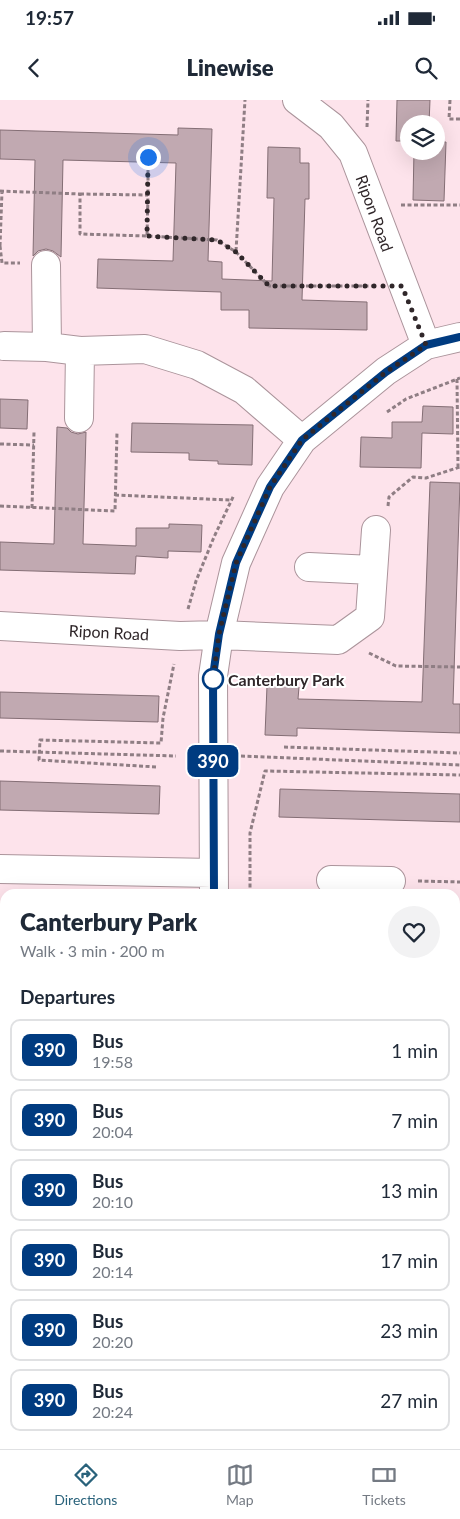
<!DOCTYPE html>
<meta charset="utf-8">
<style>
:root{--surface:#fff;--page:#f2f2f3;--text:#1f2937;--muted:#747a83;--line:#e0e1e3;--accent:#29627b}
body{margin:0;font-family:Lato,sans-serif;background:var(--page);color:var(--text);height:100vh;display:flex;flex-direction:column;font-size:19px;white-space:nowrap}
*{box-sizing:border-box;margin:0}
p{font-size:16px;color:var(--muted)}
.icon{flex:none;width:28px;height:28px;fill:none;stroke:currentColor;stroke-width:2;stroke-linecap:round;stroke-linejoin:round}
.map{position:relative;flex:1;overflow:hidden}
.details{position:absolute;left:0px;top:789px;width:460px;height:561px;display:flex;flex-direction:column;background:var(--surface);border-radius:15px 15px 0 0;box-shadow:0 5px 20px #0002}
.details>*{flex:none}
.badge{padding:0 10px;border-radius:8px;font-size:18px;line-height:32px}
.controls{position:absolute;left:400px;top:15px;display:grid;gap:10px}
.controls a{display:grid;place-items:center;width:45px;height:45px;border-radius:50%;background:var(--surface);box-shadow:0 5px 20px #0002;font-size:25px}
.you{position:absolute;width:25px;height:25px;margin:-12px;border:4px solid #fff;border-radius:50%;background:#1a73e8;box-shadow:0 0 0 8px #1a73e833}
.map>.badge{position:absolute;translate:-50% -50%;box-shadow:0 0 0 2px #fff}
h2{padding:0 20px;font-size:19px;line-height:45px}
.round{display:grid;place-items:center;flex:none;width:52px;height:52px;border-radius:26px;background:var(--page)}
.summary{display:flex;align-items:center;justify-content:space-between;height:85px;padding:0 20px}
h1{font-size:24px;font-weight:800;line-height:38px}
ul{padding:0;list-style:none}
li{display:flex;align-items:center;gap:15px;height:62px;margin:0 10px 8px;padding:0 10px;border:2px solid var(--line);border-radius:10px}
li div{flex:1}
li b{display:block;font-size:19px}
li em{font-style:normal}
li .badge{min-width:55px;font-weight:700;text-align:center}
.status{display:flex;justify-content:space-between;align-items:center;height:35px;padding:0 25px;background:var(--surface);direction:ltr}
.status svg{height:14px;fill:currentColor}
header{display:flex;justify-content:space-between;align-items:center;height:65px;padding:0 20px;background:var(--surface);font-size:22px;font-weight:800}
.tabs{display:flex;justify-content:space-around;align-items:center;height:70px;border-top:1px solid var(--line);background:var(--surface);font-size:14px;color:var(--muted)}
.tabs a{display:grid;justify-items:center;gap:2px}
.tabs .on{color:var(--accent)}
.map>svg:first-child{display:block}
.building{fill:#c1a9b1;stroke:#846e75}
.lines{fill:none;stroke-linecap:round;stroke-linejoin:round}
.street-casing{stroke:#ab949b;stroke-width:30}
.secondary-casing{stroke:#ab949b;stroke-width:30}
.path{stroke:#8f7e84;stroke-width:3;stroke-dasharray:4 2.5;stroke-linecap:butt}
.street{stroke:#fff;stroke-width:28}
.secondary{stroke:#fff;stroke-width:28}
.line-casing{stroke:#fff;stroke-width:11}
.line{stroke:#003b80;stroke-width:8}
.walk{stroke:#30272a;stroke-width:5;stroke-dasharray:0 9}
.stop-dot{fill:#fff;stroke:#003b80;stroke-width:2.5}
.labels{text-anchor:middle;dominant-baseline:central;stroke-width:4;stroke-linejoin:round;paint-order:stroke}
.street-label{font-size:16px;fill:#30272a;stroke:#fff}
.stop-label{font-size:16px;font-weight:bold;fill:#30272a;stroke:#fff;text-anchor:start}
</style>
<div class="status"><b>19:57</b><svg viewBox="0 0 49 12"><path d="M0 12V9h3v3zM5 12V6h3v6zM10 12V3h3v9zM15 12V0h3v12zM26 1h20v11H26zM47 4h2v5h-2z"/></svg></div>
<header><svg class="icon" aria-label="back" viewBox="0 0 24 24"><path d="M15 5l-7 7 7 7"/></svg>Linewise<svg class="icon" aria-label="search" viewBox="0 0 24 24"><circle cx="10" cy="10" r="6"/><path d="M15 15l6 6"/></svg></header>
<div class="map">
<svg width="460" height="1349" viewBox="0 0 460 1349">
<rect width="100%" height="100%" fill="#fde3eb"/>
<path class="building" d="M397 0H430L429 24H409V41H396Z
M178 28 212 29 208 161 222 162V179L272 181 274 98H267L268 47 300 48V63H309V99H305L302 200 367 202V230L249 228V210H221V192L97 188 98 159 173 161 176 63 63 60 61 157 53 151 46 149 38 151 33 156 35 60 0 59V30L178 35Z
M436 42H446L444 101 413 100 414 51H436Z
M0 299 28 300 27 329 0 328Z
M423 306 453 307V334L422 333 421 368 360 367 361 337 392 338V322H422Z
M132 323 253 325 252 365 218 364V361L189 360V353L131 352Z
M57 327 67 328 71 332 78 334 86 332 83 444 136 446V428H169V424L202 425 201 452 168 451V458L136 456 135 474 0 470V442L54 444Z
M430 382 460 383 453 604H460V633L297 628V636L265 635 267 586 299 587 298 599 422 602Z
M0 592 159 596 158 622 0 618Z
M0 681 160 686 159 714 0 710Z
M280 689 460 694V722L279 717Z"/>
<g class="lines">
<g class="street-casing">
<path id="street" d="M297 0 331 26 353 53 426 245
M46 165 47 247 80 251 79 318
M4 246 47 247
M80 251 145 249 197 265 244 290 302 340
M309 467 372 470
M0 526 180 536 219 535 338 540 370 517 376 430
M0 769 213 773
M331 780 391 781
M214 794 213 576 219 535 236 463 270 387 302 340 386 271 426 245 460 237
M0 1036H5
M408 1345V1349
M268 1349 280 1345"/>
</g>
<g class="secondary-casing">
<path id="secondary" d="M455 1188 460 1187
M0 1247 5 1246"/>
</g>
<path class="path" d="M450 0 449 19H460
M367 27 368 0
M148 57V95
M0 91 80 94V134L147 136 217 140 236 152 269 186H374
M80 94 148 95 147 136
M401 105H460
M0 146 2 163H20
M0 146 2 91
M236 151 245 0
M457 279 458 367
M387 312 406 299 460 278
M0 344 34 345
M115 395 230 400
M0 406 115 411 117 332
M388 406 389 397 413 377 426 378 460 367
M32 408 34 332
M188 509 196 481 214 437 234 395
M369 553 396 566 460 567
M284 647 460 653
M0 651 176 656
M241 656 460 665
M156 667 39 660 40 640 161 643 163 618 174 564
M418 781 460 782
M250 794V733L265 671 460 675
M0 877H5
M455 949 460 944
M455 988 460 986
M455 1028 460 1024
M455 1060H460
M0 1094H5
M455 1151H460
M0 1183 5 1182
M0 1191 5 1190
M0 1302 5 1299
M0 1319H5
M169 1345 170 1349
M113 1349 114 1345"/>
<use href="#street" class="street"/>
<use href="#secondary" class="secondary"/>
</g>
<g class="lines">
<g class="line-casing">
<path id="line" d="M214 794 213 576 219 534 236 463 256 418 270 387 302 340 386 272 426 245 460 237"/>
</g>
<use href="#line" class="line"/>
<path class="walk" d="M148 57 147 136 217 140 236 152 269 186H402L426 245 386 272 302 340 270 387 236 463 219 534 213 579"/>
</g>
<circle class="stop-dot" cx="213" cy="579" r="10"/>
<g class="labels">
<g class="street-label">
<text transform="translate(375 113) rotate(70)">Ripon Road</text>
<text transform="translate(109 532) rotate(3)">Ripon Road</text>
</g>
<g class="stop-label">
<text x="228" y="579">Canterbury Park</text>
</g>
</g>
</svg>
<div class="controls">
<a><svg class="icon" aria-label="layers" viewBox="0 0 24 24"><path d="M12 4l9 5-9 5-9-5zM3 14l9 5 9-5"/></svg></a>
</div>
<div class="you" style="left:148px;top:57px"></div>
<b class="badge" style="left:213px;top:661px;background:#003b80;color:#fff">390</b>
<section class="details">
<div class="summary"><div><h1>Canterbury Park</h1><p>Walk · 3 min · 200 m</p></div><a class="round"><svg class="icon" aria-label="heart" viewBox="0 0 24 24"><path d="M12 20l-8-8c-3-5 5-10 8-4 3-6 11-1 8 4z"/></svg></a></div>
<h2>Departures</h2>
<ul>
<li><span class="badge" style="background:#003b80;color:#fff">390</span><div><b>Bus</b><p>19:58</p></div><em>1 min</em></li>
<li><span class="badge" style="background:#003b80;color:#fff">390</span><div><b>Bus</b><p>20:04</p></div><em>7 min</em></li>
<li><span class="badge" style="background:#003b80;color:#fff">390</span><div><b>Bus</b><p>20:10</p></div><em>13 min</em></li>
<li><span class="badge" style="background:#003b80;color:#fff">390</span><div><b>Bus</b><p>20:14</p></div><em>17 min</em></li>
<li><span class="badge" style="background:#003b80;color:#fff">390</span><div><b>Bus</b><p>20:20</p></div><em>23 min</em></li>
<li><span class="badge" style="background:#003b80;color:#fff">390</span><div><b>Bus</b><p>20:24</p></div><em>27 min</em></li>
</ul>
</section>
</div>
<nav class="tabs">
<a class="on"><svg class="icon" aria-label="directions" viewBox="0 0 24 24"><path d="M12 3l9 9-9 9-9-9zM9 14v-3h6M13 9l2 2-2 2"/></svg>Directions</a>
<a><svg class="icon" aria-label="map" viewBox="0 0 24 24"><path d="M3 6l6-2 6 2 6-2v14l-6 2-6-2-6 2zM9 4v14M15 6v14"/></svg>Map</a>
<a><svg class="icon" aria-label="tickets" viewBox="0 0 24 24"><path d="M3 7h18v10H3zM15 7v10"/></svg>Tickets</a>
</nav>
